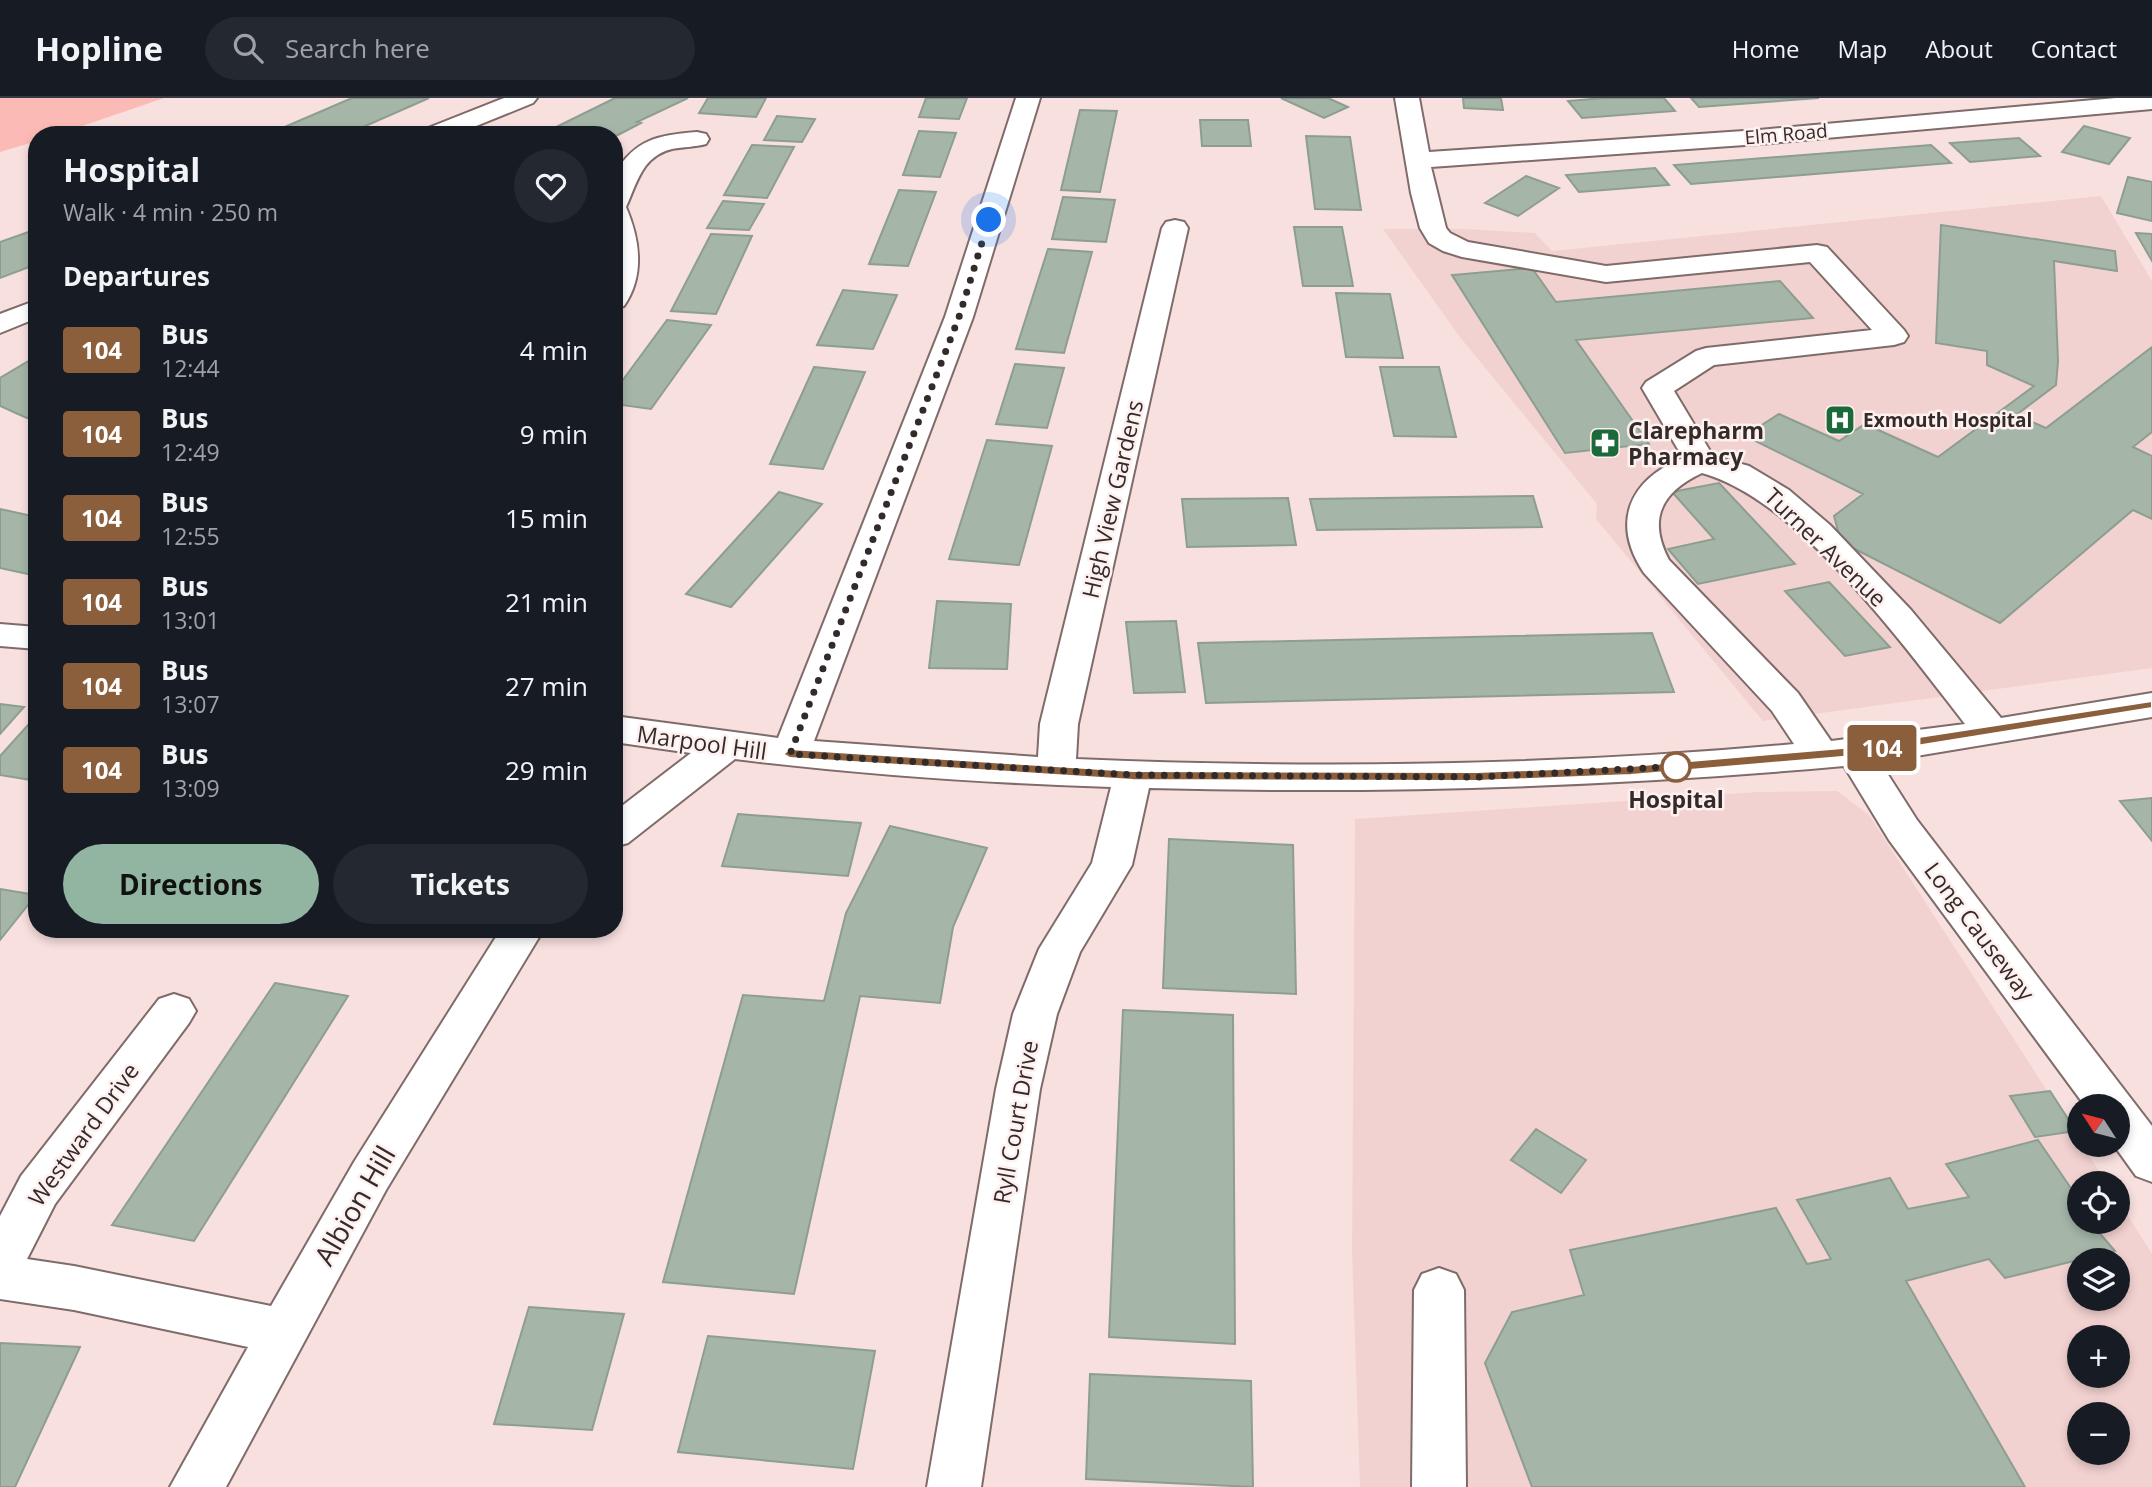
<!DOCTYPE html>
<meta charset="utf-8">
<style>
:root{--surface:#171b24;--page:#242831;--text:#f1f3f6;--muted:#9ea1a6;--line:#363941;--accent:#91b5a1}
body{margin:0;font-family:"Open Sans",sans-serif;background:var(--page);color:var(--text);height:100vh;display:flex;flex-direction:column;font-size:26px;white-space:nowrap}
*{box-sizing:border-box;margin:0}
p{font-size:23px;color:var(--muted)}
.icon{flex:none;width:38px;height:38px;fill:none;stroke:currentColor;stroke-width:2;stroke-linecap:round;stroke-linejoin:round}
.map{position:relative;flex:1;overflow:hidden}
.drawer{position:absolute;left:28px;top:28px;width:595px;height:812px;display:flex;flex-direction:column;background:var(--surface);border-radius:28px;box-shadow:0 4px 10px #0003}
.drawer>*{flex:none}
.badge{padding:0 14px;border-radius:5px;font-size:24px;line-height:46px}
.needle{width:46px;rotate:306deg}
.controls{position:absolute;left:2067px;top:996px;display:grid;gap:14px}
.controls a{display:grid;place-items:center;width:63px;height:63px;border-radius:50%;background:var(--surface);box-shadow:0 4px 10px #0003;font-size:35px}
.you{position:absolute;width:35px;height:35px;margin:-18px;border:5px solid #fff;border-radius:50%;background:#1a73e8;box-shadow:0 0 0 10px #1a73e833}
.map>.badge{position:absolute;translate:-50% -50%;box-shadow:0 0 0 4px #fff}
h2{padding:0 35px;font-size:26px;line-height:63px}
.round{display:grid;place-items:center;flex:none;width:74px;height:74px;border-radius:37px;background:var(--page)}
.summary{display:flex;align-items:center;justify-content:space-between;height:119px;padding:0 35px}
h1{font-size:33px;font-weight:700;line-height:52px}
.button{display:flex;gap:14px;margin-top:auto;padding:14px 35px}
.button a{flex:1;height:80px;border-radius:42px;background:var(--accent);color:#111;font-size:28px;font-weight:700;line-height:80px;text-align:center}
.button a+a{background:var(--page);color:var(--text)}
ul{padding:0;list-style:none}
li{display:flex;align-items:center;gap:21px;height:84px;padding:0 35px}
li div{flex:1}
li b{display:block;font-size:26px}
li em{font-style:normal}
li .badge{min-width:77px;font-weight:700;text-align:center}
header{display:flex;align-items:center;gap:42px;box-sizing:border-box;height:98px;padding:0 35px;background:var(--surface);border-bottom:2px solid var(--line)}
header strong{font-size:33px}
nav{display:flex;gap:38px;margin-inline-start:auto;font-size:24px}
.search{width:490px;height:63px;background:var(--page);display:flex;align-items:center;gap:18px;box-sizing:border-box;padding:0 24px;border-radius:38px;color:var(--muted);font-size:26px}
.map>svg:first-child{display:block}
.built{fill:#f2d2d0;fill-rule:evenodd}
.green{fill:#fcbab6}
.building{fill:#a5b6a8;stroke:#8d9e91;stroke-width:2}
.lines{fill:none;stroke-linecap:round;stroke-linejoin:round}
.minor-casing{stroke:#7f6b69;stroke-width:4}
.minor{fill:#fff;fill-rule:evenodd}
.line{fill:#8b5e3c;stroke:#fff;stroke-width:2}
.walk{stroke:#332b2a;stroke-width:7;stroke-dasharray:0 12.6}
.stop-dot{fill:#fff;stroke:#8b5e3c;stroke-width:3.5}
.labels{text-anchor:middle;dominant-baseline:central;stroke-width:5;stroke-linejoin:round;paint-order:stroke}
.far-street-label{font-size:19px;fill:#332b2a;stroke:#fef0ef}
.far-poi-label{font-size:19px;font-weight:bold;fill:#332b2a;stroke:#fef0ef;text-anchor:start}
.poi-label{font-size:23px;font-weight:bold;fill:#332b2a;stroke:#fef0ef;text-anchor:start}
.street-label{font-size:23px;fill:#332b2a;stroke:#fef0ef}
.stop-label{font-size:23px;font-weight:bold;fill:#332b2a;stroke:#fef0ef}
.near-street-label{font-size:28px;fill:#332b2a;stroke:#fef0ef}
</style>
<header>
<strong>Hopline</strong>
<div class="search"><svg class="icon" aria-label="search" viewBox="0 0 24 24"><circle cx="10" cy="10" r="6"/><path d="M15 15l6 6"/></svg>Search here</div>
<nav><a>Home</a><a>Map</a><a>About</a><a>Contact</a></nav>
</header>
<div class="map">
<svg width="2152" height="1389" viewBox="0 0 2152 1389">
<rect width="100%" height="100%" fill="#f8e0df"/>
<path class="built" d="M2101 98 2152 183V570L1763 623 1596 421 1597 406 1459 238 1383 131H1465L1535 135 1552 153Z
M1837 693 1869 717 2079 1042V1046L2082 1047 2107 1085H2079V1124H2118V1102L2152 1156V1389H1360L1352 1154 1355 721 1758 694ZM2079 1162H2118V1200H2079ZM2079 1239H2118V1278H2079ZM2079 1316H2118V1354H2079Z"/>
<path class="green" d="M0 0H164L56 37H37V43L0 54Z"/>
<path class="building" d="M352 0H429L345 37H266Z
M615 0H688L637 24 641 25 614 39V37H540Z
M708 0H766L756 19 699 15Z
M926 0H967L959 21 919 19Z
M1281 0H1328L1348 9 1324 20Z
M1463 0H1501L1503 12 1464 10Z
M1604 0H1664L1675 13 1582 20 1568 3Z
M1691 0H1819L1699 9Z
M1080 12 1117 13 1100 94 1061 92Z
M777 18 815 21 802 44 764 42Z
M1200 22H1248L1251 48H1202Z
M2084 28 2130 40 2109 66 2062 54Z
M919 33 956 35 940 79 903 77Z
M1306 38 1350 39 1361 112 1315 111Z
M2019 40 2040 58 1970 64 1950 45Z
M752 47 794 49 767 100 724 97Z
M1931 47 1951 65 1691 86 1674 67Z
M1655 70 1669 87 1579 94 1566 77Z
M1526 78 1559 90 1518 118 1485 105Z
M2128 79 2152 84V123L2117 115Z
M899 92 936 94 908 168 869 166Z
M1063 99 1115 102 1106 144 1052 141Z
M723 103 764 106 749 132 707 130Z
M1941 127 2115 153 2117 173 2054 163 2058 263 2056 287 2016 317 2046 330 2152 249V334L2133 349 2152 358V421L2133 412 2000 525 1841 444 1834 418 1863 396 1745 338 1779 316 1839 343 1865 326 1938 359 2034 288 1987 267V253L1936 245Z
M1294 129H1342L1353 188H1303Z
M37 131V166L0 180V144Z
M2136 135 2152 136V163Z
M711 136 752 138 716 216 671 213Z
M1048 151 1092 154 1064 255 1016 251Z
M1532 170 1556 204 1780 183 1813 220 1576 242 1649 346 1565 355 1452 177Z
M843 192 897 197 873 251 817 247Z
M1336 195 1390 196 1403 260 1346 259Z
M667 222 711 227 651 311 614 306V294Z
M37 258V313L27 320 0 308V280Z
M1015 266 1064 270 1047 330 996 326Z
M814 269 865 274 823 371 770 366Z
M1380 269H1439L1456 339 1394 338Z
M987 342 1052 348 1019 467 949 461Z
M1719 385 1795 466 1698 486 1668 451 1714 441 1672 394Z
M779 394 822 406 731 509 686 496Z
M1533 398 1542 429 1317 432 1310 401Z
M1288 400 1296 447 1187 449 1182 401Z
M0 411 37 419V478L0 470Z
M1829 484 1890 549 1845 558 1785 493Z
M937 503 1011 506 1007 571 929 570Z
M1176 523 1185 594 1134 595 1126 524Z
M1652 535 1674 594 1206 605 1198 545Z
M0 606 24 609 0 636Z
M37 617V683L0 677V658Z
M2152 700V743L2120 703Z
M738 716 861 725 848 778 722 768Z
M890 728 987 750 953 829 940 905 860 898 794 1196 663 1184 743 897 824 903 846 815Z
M1169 741 1293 747 1296 896 1163 890Z
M0 791 36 797 0 842Z
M275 885 348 898 194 1143 112 1127Z
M1123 912 1233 917 1235 1246 1109 1239Z
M2050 993 2076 1033 2035 1039 2010 998Z
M1536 1031 1586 1062 1561 1095 1511 1062Z
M2038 1042 2079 1102 2072 1103 2079 1111V1124H2090L2115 1153 2005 1180 1989 1161 1906 1183 2025 1389H1532L1485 1265 1512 1214 1584 1197 1570 1152 1776 1110 1807 1166 1831 1161 1797 1102 1890 1080 1908 1111 1969 1099 1946 1066Z
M529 1209 624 1216 592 1332 494 1326Z
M708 1238 875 1253 853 1371 678 1354Z
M0 1245 80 1249 15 1389H0Z
M1090 1276 1251 1283 1253 1389 1086 1381Z"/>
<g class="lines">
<g class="minor-casing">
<path id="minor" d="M504 0H537L533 5 454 37H420L423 32Z
M1016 0H1040L973 219 814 643 1038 659 1040 626 1162 130 1166 124 1175 122 1184 124 1188 130 1078 626 1076 661C1314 671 1556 668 1794 646L1772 613 1644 475C1611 426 1628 382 1683 360L1642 290 1646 284 1696 253 1706 250 1872 232 1810 164 1606 184 1462 159 1443 153 1429 145 1420 130 1411 95 1395 0H1419L1429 54 1759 32 2116 0H2152V11L1759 46 1431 69 1446 130 1450 135 1468 144 1606 168 1817 147 1827 149 1904 232 1908 238 1904 244 1894 247 1714 267 1674 293 1713 358 1749 368 1789 392 1830 427 1911 512 2001 620 2152 595V619L1880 664 1917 722 2152 1028V1084L2136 1078 2113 1046H2118V1008H2085L1889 742 1844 668C1613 689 1381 696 1149 690L1132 767 1080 854 1057 916 1040 991 981 1389H927L996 991 1013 916 1039 851 1092 765 1111 689C985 685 859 676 735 661L628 745 614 749V714L691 655 614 644V618L778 640 945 219ZM1702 375C1799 402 1904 548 1965 626L1831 643 1798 595 1669 462C1647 420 1662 394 1702 375Z
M697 34 706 36 709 41 706 46C695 49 683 49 672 51 642 58 637 85 626 109 640 142 645 177 624 208L614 210V76C636 41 658 37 697 34Z
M37 202V220L0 235V216Z
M0 526 37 529V551L0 548Z
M501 831H544L386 1092 226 1389H170L248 1249 74 1212 0 1201V1118L21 1078 159 901 174 896 189 901 196 913 189 925 55 1106 27 1161 74 1168 271 1208 354 1064Z
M1439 1170 1456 1176 1464 1192 1466 1389H1412L1414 1192 1422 1176Z"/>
</g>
<use href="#minor" class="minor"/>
</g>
<path class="line" d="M2152 603V610L1854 658 1631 677 1477 683 1133 682 790 660 783 656 790 651 1133 673 1477 674 1631 668 1854 649Z"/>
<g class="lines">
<path class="walk" d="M989 122 959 219 790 656 1133 677 1477 679 1685 668 1676 669"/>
</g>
<defs>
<g id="hospital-square" transform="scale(1.575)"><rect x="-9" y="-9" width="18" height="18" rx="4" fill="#1c6a39" stroke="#fef0ef"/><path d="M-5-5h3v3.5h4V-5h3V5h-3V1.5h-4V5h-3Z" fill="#fff"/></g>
<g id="pharmacy-square" transform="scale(1.575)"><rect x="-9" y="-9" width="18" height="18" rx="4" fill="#1c6a39" stroke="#fef0ef"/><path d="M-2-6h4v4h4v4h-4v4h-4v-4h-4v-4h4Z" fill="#fff"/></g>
</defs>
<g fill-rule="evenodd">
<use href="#hospital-square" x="1840" y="322"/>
<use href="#pharmacy-square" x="1605" y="345"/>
</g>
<circle class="stop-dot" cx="1676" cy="669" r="14"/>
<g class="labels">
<g class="far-street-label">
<text transform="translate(1786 36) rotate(-5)">Elm Road</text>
</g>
<g class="far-poi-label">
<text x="1863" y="322">Exmouth Hospital</text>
</g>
<g class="poi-label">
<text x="1628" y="332">Clarepharm<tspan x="1628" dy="26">Pharmacy</tspan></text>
</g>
<g class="street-label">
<text transform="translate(1112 401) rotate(-77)">High View Gardens</text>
<text transform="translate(1826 449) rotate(44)">Turner Avenue</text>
<text transform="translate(702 644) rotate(8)">Marpool Hill</text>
<text transform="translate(1980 833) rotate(53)">Long Causeway</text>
<text transform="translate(1015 1024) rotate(-80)">Ryll Court Drive</text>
<text transform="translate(83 1036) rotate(-54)">Westward Drive</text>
</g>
<g class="stop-label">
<text x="1676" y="701">Hospital</text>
</g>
<g class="near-street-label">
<text transform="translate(354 1107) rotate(-60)">Albion Hill</text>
</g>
</g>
</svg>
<div class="controls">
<a><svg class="needle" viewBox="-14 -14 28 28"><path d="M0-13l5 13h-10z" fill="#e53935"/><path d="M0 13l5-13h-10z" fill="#9ea1a6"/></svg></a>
<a><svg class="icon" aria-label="locate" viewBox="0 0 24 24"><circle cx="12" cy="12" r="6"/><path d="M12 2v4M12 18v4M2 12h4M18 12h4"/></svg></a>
<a><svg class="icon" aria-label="layers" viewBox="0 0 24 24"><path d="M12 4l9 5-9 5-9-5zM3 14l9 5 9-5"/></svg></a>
<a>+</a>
<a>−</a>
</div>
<div class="you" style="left:989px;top:122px"></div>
<b class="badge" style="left:1882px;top:650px;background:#8b5e3c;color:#fff">104</b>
<section class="drawer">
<div class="summary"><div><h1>Hospital</h1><p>Walk · 4 min · 250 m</p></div><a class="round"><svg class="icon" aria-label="heart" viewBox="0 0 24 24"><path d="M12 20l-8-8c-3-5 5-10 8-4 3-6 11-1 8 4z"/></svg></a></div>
<h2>Departures</h2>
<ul>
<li><span class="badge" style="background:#8b5e3c;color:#fff">104</span><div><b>Bus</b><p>12:44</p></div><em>4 min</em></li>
<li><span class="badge" style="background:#8b5e3c;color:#fff">104</span><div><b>Bus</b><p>12:49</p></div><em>9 min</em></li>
<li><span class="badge" style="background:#8b5e3c;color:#fff">104</span><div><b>Bus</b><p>12:55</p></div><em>15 min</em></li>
<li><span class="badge" style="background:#8b5e3c;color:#fff">104</span><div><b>Bus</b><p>13:01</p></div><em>21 min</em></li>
<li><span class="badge" style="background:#8b5e3c;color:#fff">104</span><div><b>Bus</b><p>13:07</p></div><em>27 min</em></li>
<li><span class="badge" style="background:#8b5e3c;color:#fff">104</span><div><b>Bus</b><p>13:09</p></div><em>29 min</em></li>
</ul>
<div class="button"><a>Directions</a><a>Tickets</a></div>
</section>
</div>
